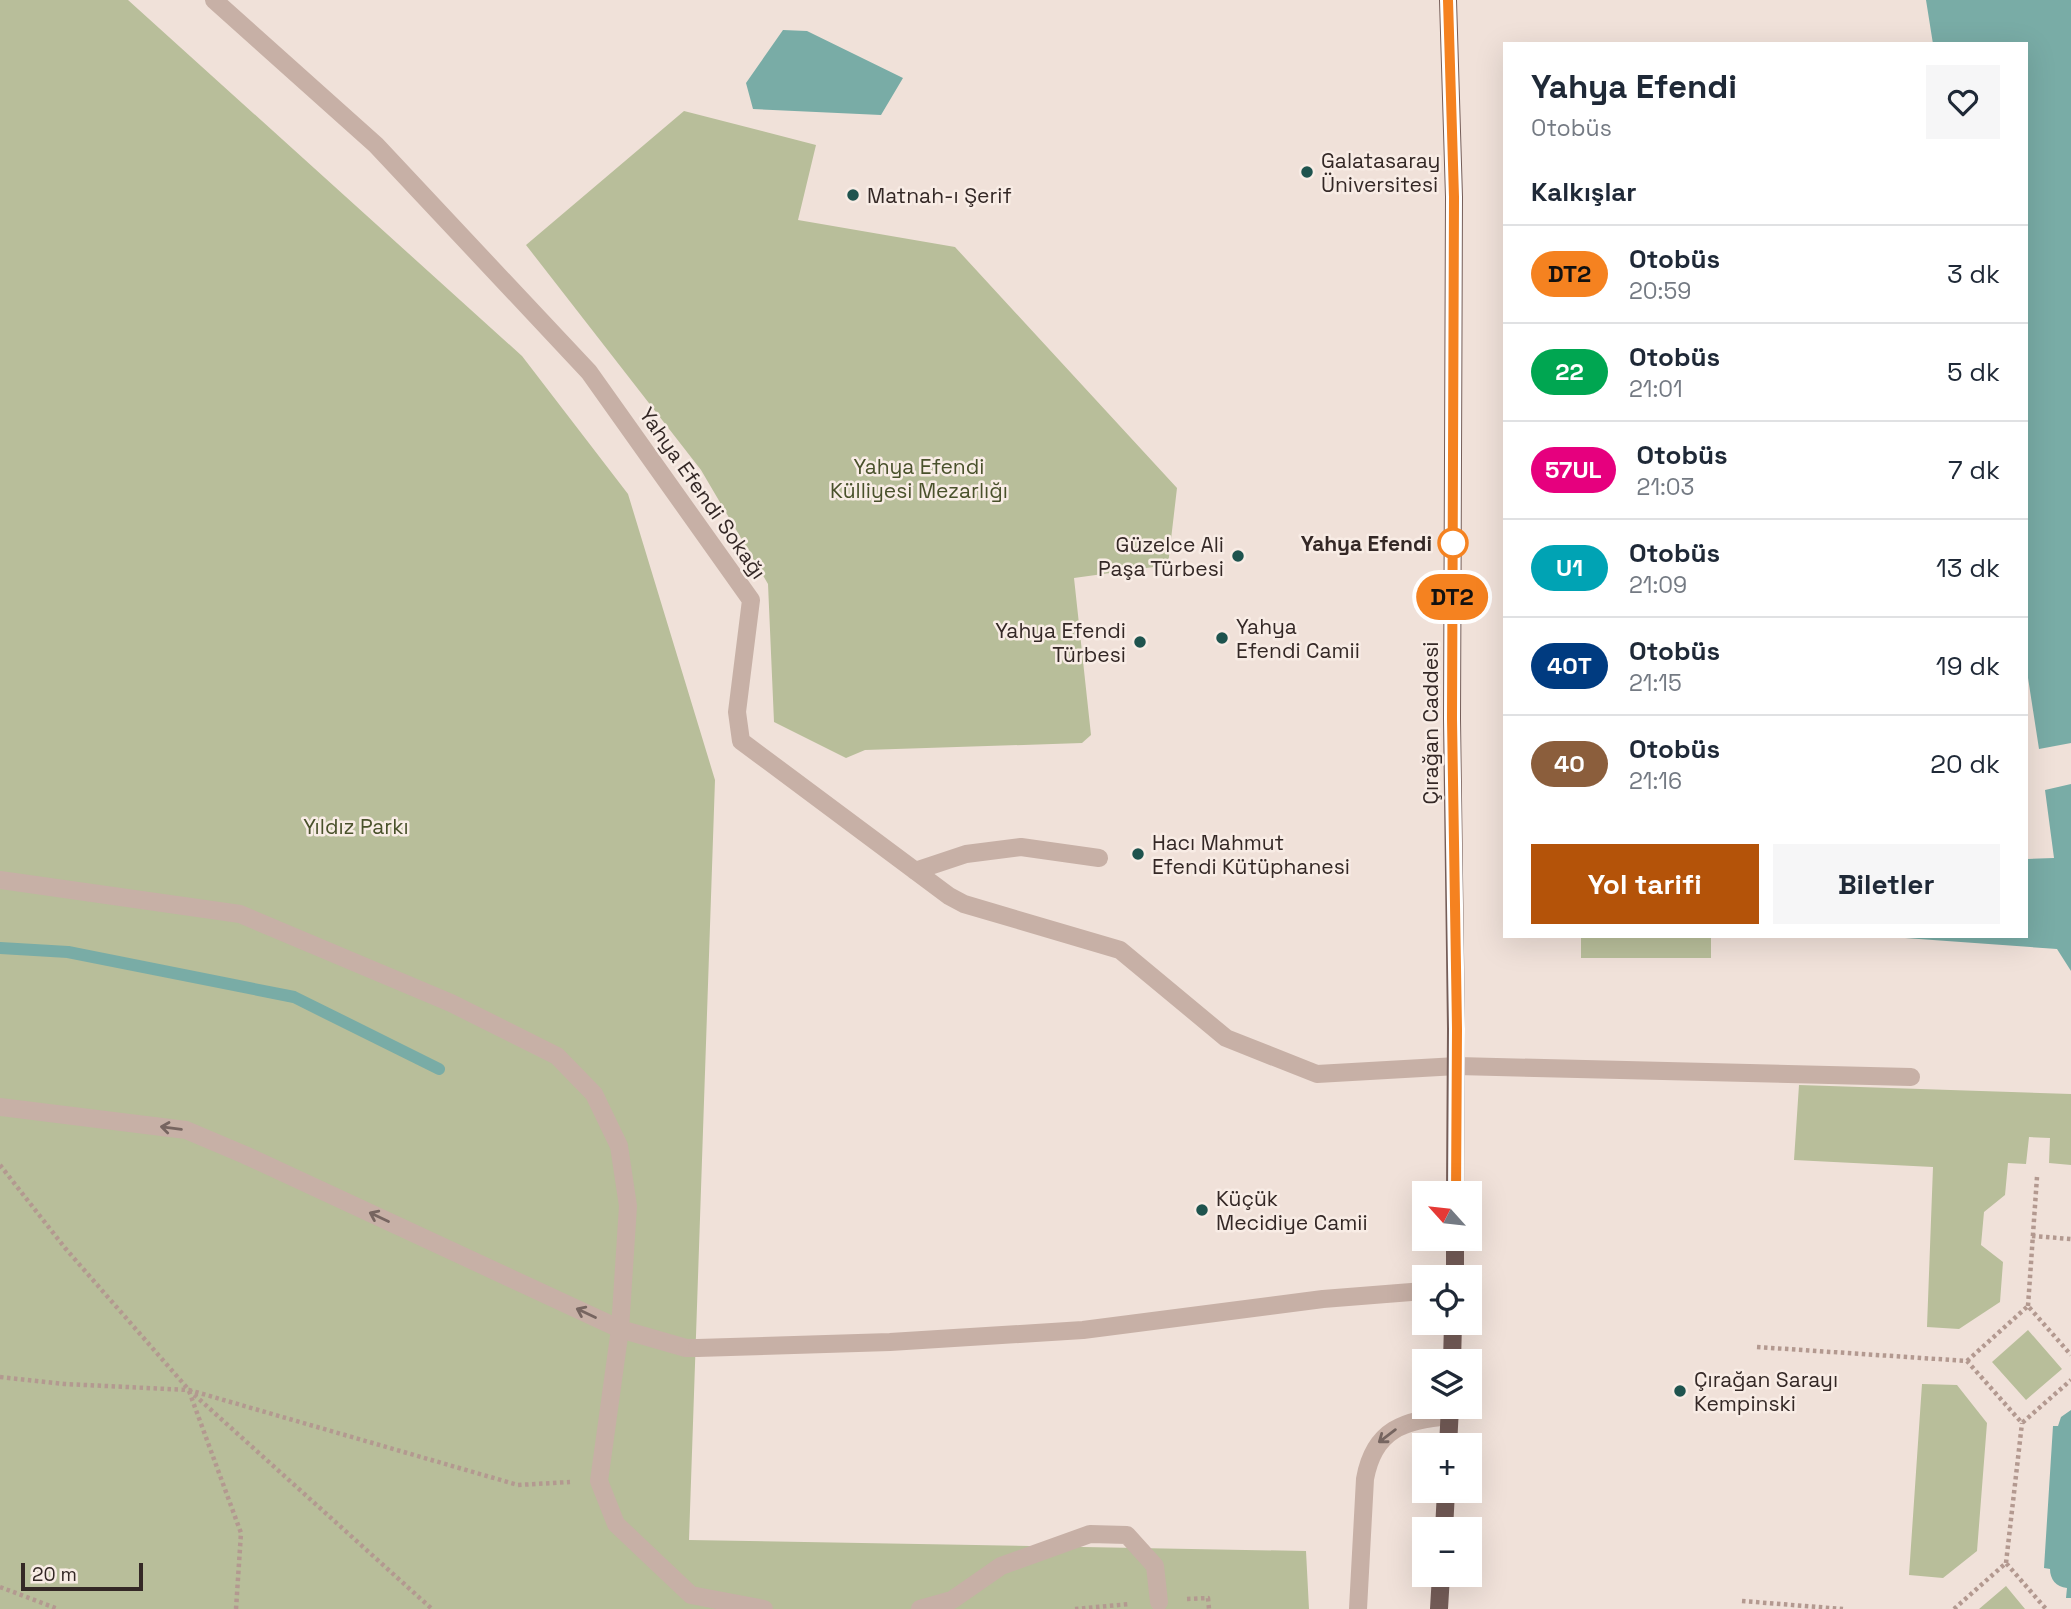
<!DOCTYPE html>
<html lang="tr">
<meta charset="utf-8">
<style>
:root{--surface:#fff;--page:#f6f6f7;--text:#1f2937;--muted:#747a83;--line:#e0e1e3;--accent:#b45309}
body{margin:0;font-family:"Space Grotesk",sans-serif;background:var(--page);color:var(--text);height:100vh;display:flex;flex-direction:column;font-size:26px;white-space:nowrap}
*{box-sizing:border-box;margin:0}
p{font-size:23px;color:var(--muted)}
.icon{flex:none;width:38px;height:38px;fill:none;stroke:currentColor;stroke-width:2;stroke-linecap:round;stroke-linejoin:round}
.map{position:relative;flex:1;overflow:hidden}
.panel{position:absolute;left:1503px;top:42px;width:525px;height:896px;display:flex;flex-direction:column;background:var(--surface);border-radius:0px;box-shadow:0 7px 28px #0002}
.panel>*{flex:none}
.badge{padding:0 14px;border-radius:23px;font-size:24px;line-height:46px}
.needle{width:46px;rotate:297deg}
.buttons{position:absolute;left:1412px;top:1181px;display:grid;gap:14px}
.buttons a{display:grid;place-items:center;width:70px;height:70px;border-radius:0px;background:var(--surface);box-shadow:0 7px 28px #0002;font-size:35px}
.scale{position:absolute;left:21px;bottom:18px;width:122px;box-sizing:border-box;padding-left:7px;border:4px solid #342826;border-top:0;font-size:19px;line-height:24px;white-space:nowrap;color:#342826;-webkit-text-stroke:5px #f8ece5;paint-order:stroke}
.map>.badge{position:absolute;translate:-50% -50%;box-shadow:0 0 0 4px #fff}
h2{padding:0 28px;font-size:26px;line-height:63px}
.round{display:grid;place-items:center;flex:none;width:74px;height:74px;border-radius:0px;background:var(--page)}
.head{display:flex;align-items:center;justify-content:space-between;height:119px;padding:0 28px}
h1{font-size:33px;font-weight:700;line-height:52px}
.action{display:flex;gap:14px;margin-top:auto;padding:14px 28px}
.action a{flex:1;height:80px;border-radius:0px;background:var(--accent);color:#fff;font-size:28px;font-weight:700;line-height:80px;text-align:center}
.action a+a{background:var(--page);color:var(--text)}
ul{padding:0;list-style:none}
li{display:flex;align-items:center;gap:21px;height:98px;padding:0 28px;border-top:2px solid var(--line)}
li div{flex:1}
li b{display:block;font-size:26px}
li em{font-style:normal}
li .badge{min-width:77px;font-weight:700;text-align:center}
.map>svg:first-child{display:block}
.green{fill:#b8be9a}
.water{fill:#79aca6}
.lines{fill:none;stroke-linecap:round;stroke-linejoin:round}
.stream{stroke:#79aca6;stroke-width:12}
.path{stroke:#b39990;stroke-width:4.5;stroke-dasharray:3.5 3.5;stroke-linecap:butt}
.service{stroke:#c7b0a6;stroke-width:18}
.minor{stroke:#c7b0a6;stroke-width:18}
.primary{stroke:#755d58;stroke-width:18}
.oneway{stroke:#766560}
.line-casing{stroke:#fff;stroke-width:16}
.line{stroke:#f58220;stroke-width:10}
.poi-dot{fill:#1e534e;stroke:#f8ece5;stroke-width:2.5}
.stop-dot{fill:#fff;stroke:#f58220;stroke-width:3.5}
.labels{text-anchor:middle;dominant-baseline:central;stroke-width:5;stroke-linejoin:round;paint-order:stroke}
.poi-label{font-size:21px;fill:#342826;stroke:#f8ece5;text-anchor:start}
.park-label{font-size:21px;fill:#49512b;stroke:#f8ece5}
.street-label{font-size:21px;fill:#342826;stroke:#f8ece5}
.stop-label{font-size:21px;font-weight:bold;fill:#342826;stroke:#f8ece5;text-anchor:end}
</style>
<div class="map">
<svg width="2071" height="1609" viewBox="0 0 2071 1609">
<rect width="100%" height="100%" fill="#f0e1d9"/>
<path class="green" d="M0 0H128L522 356 628 494 715 780 689 1540 1306 1551 1309 1609H0Z
M684 111 816 145 798 220 955 247 1177 488 1168 565 1074 578 1091 735 1082 743 865 750 846 758 774 722 768 584 701 470 526 245Z
M1581 936H1711V958H1581Z
M1799 1085 2071 1094V1165L2049 1163 2050 1138 2029 1137 2026 1164 2008 1163 2005 1195 1984 1212 1981 1245 2003 1262 2000 1302 1959 1329 1927 1327 1933 1167 1794 1160Z
M2028 1330 2062 1369 2026 1400 1992 1362Z
M1922 1384 1957 1385 1987 1423 1977 1551 1943 1578 1909 1575Z
M2006 1586 2025 1609H1979Z"/>
<path class="water" d="M1926 0H2071V743L2039 749 2026 665V44H1933Z
M783 30 807 31 903 78 881 115 753 109 746 83Z
M2071 784V971L2057 949 1905 938 2026 936 2027 859 2054 858 2045 790Z
M2071 1410V1598H2066L2067 1588C2056 1587 2050 1579 2050 1569L2044 1568 2053 1426H2058L2061 1417Z"/>
<g class="lines">
<path class="stream" d="M0 948 68 952 294 997 439 1069"/>
<path class="path" d="M0 1165 65 1248 189 1390 432 1609
M2032 1236 2071 1239
M2028 1306 2037 1177
M1757 1347 1967 1361 2022 1423 2071 1380
M1967 1361 2028 1306 2071 1355
M0 1377 64 1384 189 1390 518 1485 570 1482
M189 1391 241 1533 236 1609
M2006 1563 2022 1423
M0 1587 58 1609
M1187 1599 1208 1598 1209 1609
M1742 1601 1843 1609
M1075 1609 1130 1604
M1954 1609 2006 1563 2046 1609"/>
<path class="service" d="M0 880 240 914 451 1003 557 1056 594 1094 619 1146 628 1206 620 1329 599 1481 616 1524 691 1595 764 1609
M1457 1066 1911 1077
M0 1107 186 1130 245 1155 620 1329 686 1348H697
M920 1609 952 1600 1001 1566 1090 1534 1127 1535 1155 1566 1159 1602
M1358 1609 1365 1479C1374 1429 1404 1420 1450 1416"/>
<path class="minor" d="M214 0 376 145 589 372 751 600 737 712 741 741 949 896 964 904 1120 950 1226 1038 1317 1074 1457 1066
M915 871 966 854 1021 847 1099 858
M697 1348 890 1342 1083 1330 1323 1299 1424 1291"/>
<path class="primary" d="M1448 0 1454 197 1452 719 1456 1029 1455 1194
M1455 1278V1239
M1452 1362 1453 1323
M1448 1446 1450 1407
M1444 1530 1446 1491
M1439 1609 1441 1575"/>
</g>
<defs><path id="oneway-shaft" d="M-6 0H5M1.5-3L5.5 0L1.5 3" fill="none" stroke-width="1.6" stroke-linecap="round" stroke-linejoin="round" transform="scale(1.75)"/></defs>
<g class="oneway">
<use href="#oneway-shaft" transform="translate(171 1128) rotate(-173)"/>
<use href="#oneway-shaft" transform="translate(379 1217) rotate(-155)"/>
<use href="#oneway-shaft" transform="translate(586 1313) rotate(-155)"/>
<use href="#oneway-shaft" transform="translate(1387 1436) rotate(143)"/>
</g>
<g class="lines">
<g class="line-casing">
<path id="line" d="M1448 0 1454 197 1452 719 1457 1029 1456 1194"/>
</g>
<use href="#line" class="line"/>
</g>
<g class="poi-dot">
<circle cx="1307" cy="172" r="7"/>
<circle cx="853" cy="195" r="7"/>
<circle cx="1238" cy="556" r="7"/>
<circle cx="1222" cy="638" r="7"/>
<circle cx="1140" cy="642" r="7"/>
<circle cx="1138" cy="854" r="7"/>
<circle cx="1202" cy="1210" r="7"/>
<circle cx="1680" cy="1391" r="7"/>
</g>
<circle class="stop-dot" cx="1453" cy="543" r="14"/>
<g class="labels">
<g class="poi-label">
<text x="1321" y="160">Galatasaray<tspan x="1321" dy="24">Üniversitesi</tspan></text>
<text x="867" y="195">Matnah-ı Şerif</text>
<text x="1224" y="544" text-anchor="end">Güzelce Ali<tspan x="1224" dy="24">Paşa Türbesi</tspan></text>
<text x="1236" y="626">Yahya<tspan x="1236" dy="24">Efendi Camii</tspan></text>
<text x="1126" y="630" text-anchor="end">Yahya Efendi<tspan x="1126" dy="24">Türbesi</tspan></text>
<text x="1152" y="842">Hacı Mahmut<tspan x="1152" dy="24">Efendi Kütüphanesi</tspan></text>
<text x="1216" y="1198">Küçük<tspan x="1216" dy="24">Mecidiye Camii</tspan></text>
<text x="1694" y="1379">Çırağan Sarayı<tspan x="1694" dy="24">Kempinski</tspan></text>
</g>
<g class="park-label">
<text x="919" y="466">Yahya Efendi<tspan x="919" dy="24">Külliyesi Mezarlığı</tspan></text>
<text x="356" y="826">Yıldız Parkı</text>
</g>
<g class="street-label">
<text transform="translate(703 493) rotate(55)">Yahya Efendi Sokağı</text>
<text transform="translate(1430 723) rotate(-90)">Çırağan Caddesi</text>
</g>
<g class="stop-label">
<text x="1432" y="543">Yahya Efendi</text>
</g>
</g>
</svg>
<div class="buttons">
<a><svg class="needle" viewBox="-14 -14 28 28"><path d="M0-13l5 13h-10z" fill="#e53935"/><path d="M0 13l5-13h-10z" fill="#747a83"/></svg></a>
<a><svg class="icon" aria-label="locate" viewBox="0 0 24 24"><circle cx="12" cy="12" r="6"/><path d="M12 2v4M12 18v4M2 12h4M18 12h4"/></svg></a>
<a><svg class="icon" aria-label="layers" viewBox="0 0 24 24"><path d="M12 4l9 5-9 5-9-5zM3 14l9 5 9-5"/></svg></a>
<a>+</a>
<a>−</a>
</div>
<div class="scale">20 m</div>
<b class="badge" style="left:1452px;top:597px;background:#f58220;color:#111">DT2</b>
<section class="panel">
<div class="head"><div><h1>Yahya Efendi</h1><p>Otobüs</p></div><a class="round"><svg class="icon" aria-label="heart" viewBox="0 0 24 24"><path d="M12 20l-8-8c-3-5 5-10 8-4 3-6 11-1 8 4z"/></svg></a></div>
<h2>Kalkışlar</h2>
<ul>
<li><span class="badge" style="background:#f58220;color:#111">DT2</span><div><b>Otobüs</b><p>20:59</p></div><em>3 dk</em></li>
<li><span class="badge" style="background:#00a651;color:#fff">22</span><div><b>Otobüs</b><p>21:01</p></div><em>5 dk</em></li>
<li><span class="badge" style="background:#e6007e;color:#fff">57UL</span><div><b>Otobüs</b><p>21:03</p></div><em>7 dk</em></li>
<li><span class="badge" style="background:#00a3b4;color:#fff">U1</span><div><b>Otobüs</b><p>21:09</p></div><em>13 dk</em></li>
<li><span class="badge" style="background:#003b80;color:#fff">40T</span><div><b>Otobüs</b><p>21:15</p></div><em>19 dk</em></li>
<li><span class="badge" style="background:#8b5e3c;color:#fff">40</span><div><b>Otobüs</b><p>21:16</p></div><em>20 dk</em></li>
</ul>
<div class="action"><a>Yol tarifi</a><a>Biletler</a></div>
</section>
</div>
